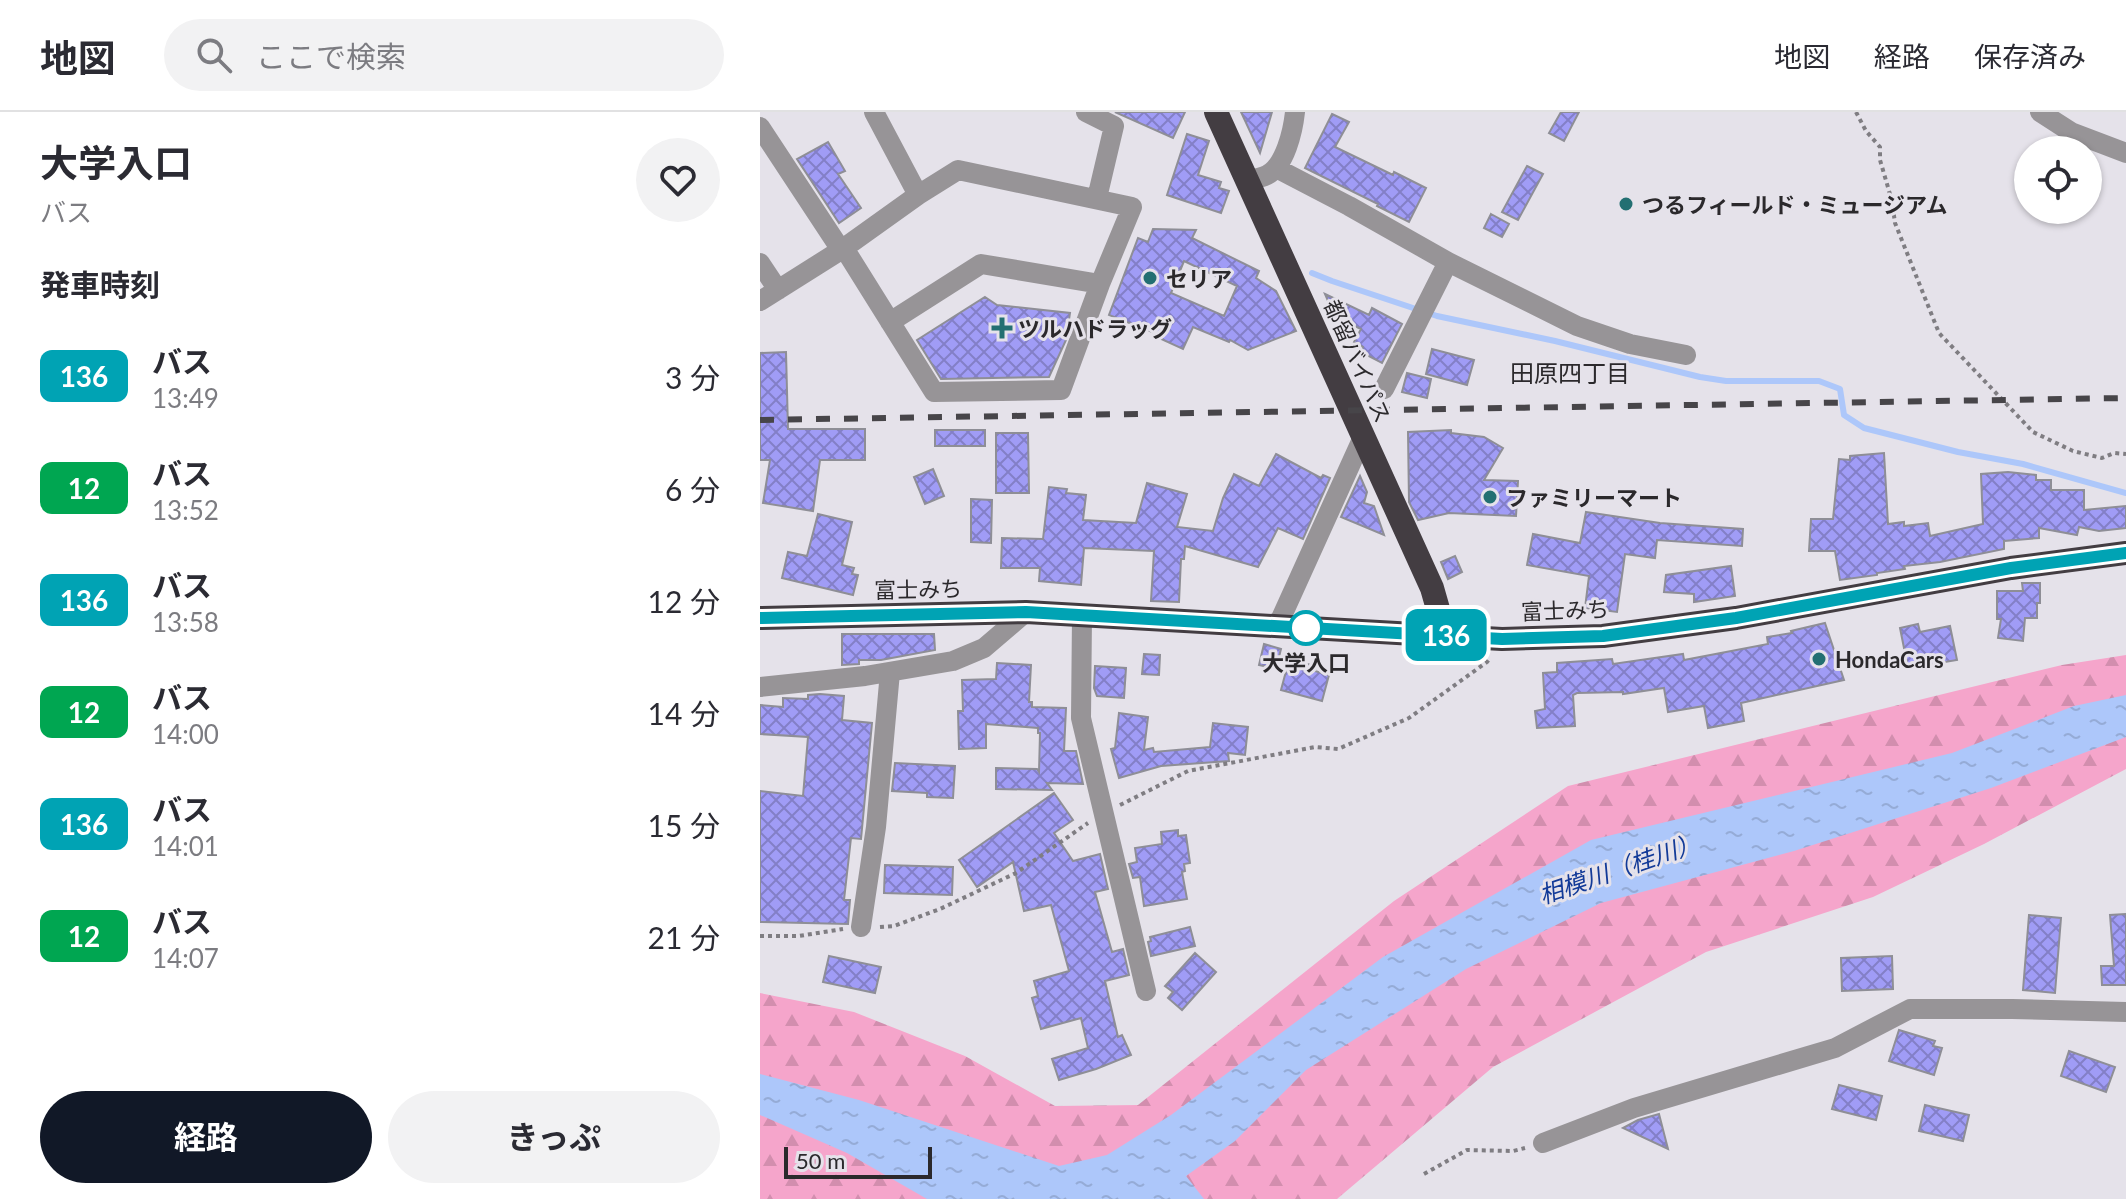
<!DOCTYPE html>
<html lang="ja">
<meta charset="utf-8">
<style>
:root{--surface:#fff;--page:#f2f2f3;--text:#2b2b33;--muted:#7c7c81;--line:#e1e1e2;--accent:#111827}
body{margin:0;font-family:Lato,"Noto Sans JP",sans-serif;background:var(--page);color:var(--text);height:100vh;display:flex;flex-direction:column;font-size:30px;white-space:nowrap}
*{box-sizing:border-box;margin:0}
p{font-size:26px;color:var(--muted)}
.icon{flex:none;width:44px;height:44px;fill:none;stroke:currentColor;stroke-width:2;stroke-linecap:round;stroke-linejoin:round}
.map{position:relative;flex:1;overflow:hidden}
.details{display:flex;flex-direction:column;background:var(--surface);width:760px}
.details>*{flex:none}
.badge{padding:0 16px;border-radius:12px;font-size:28px;line-height:52px}
.tools{position:absolute;left:1254px;top:24px;display:grid;gap:16px}
.tools a{display:grid;place-items:center;width:88px;height:88px;border-radius:50%;background:var(--surface);box-shadow:0 2px 6px #0004;font-size:40px}
.scale{position:absolute;left:24px;bottom:20px;width:148px;box-sizing:border-box;padding-left:8px;border:4px solid #2b292c;border-top:0;font-size:22px;line-height:28px;white-space:nowrap;color:#2b292c;-webkit-text-stroke:6px #e5e2ea;paint-order:stroke}
.map>.badge{position:absolute;translate:-50% -50%;box-shadow:0 0 0 4px #fff}
h2{padding:0 40px;font-size:30px;line-height:72px}
.round{display:grid;place-items:center;flex:none;width:84px;height:84px;border-radius:42px;background:var(--page)}
.head{display:flex;align-items:center;justify-content:space-between;height:136px;padding:0 40px}
h1{font-size:38px;font-weight:700;line-height:60px}
.primary-button{display:flex;gap:16px;margin-top:auto;padding:16px 40px}
.primary-button a{flex:1;height:92px;border-radius:48px;background:var(--accent);color:#fff;font-size:32px;font-weight:700;line-height:92px;text-align:center}
.primary-button a+a{background:var(--page);color:var(--text)}
ul{padding:0;list-style:none}
li{display:flex;align-items:center;gap:24px;height:112px;padding:0 40px}
li div{flex:1}
li b{display:block;font-size:30px}
li em{font-style:normal}
li .badge{min-width:88px;font-weight:700;text-align:center}
header{display:flex;align-items:center;gap:48px;box-sizing:border-box;height:112px;padding:0 40px;background:var(--surface);border-bottom:2px solid var(--line)}
header strong{font-size:38px}
nav{display:flex;gap:44px;margin-inline-start:auto;font-size:28px}
.search{width:560px;height:72px;background:var(--page);display:flex;align-items:center;gap:20px;box-sizing:border-box;padding:0 28px;border-radius:44px;color:var(--muted);font-size:30px}
main{display:flex;flex:1;min-height:0}
.map>svg:first-child{display:block}
.forest{fill:url(#forest-firs)}
.water{fill:url(#water-ripples)}
.lines{fill:none;stroke-linecap:round;stroke-linejoin:round}
.stream{stroke:#adc7fa;stroke-width:6}
.building{fill:url(#building-cross-hatch);stroke:#8e8e96;stroke-width:2;fill-rule:evenodd}
.path{stroke:#7f7d82;stroke-width:4;stroke-dasharray:4 4;stroke-linecap:butt}
.minor{stroke:#979497;stroke-width:20}
.highway{stroke:#433d42;stroke-width:24}
.rail{stroke:#474549;stroke-width:6;stroke-dasharray:14 14;stroke-linecap:butt}
.line-casing{stroke:#fff;stroke-width:18}
.line{stroke:#00a3b4;stroke-width:12}
.poi-dot{fill:#236f72;stroke:#e5e2ea;stroke-width:3}
.stop-dot{fill:#fff;stroke:#00a3b4;stroke-width:4}
.labels{text-anchor:middle;dominant-baseline:central;stroke-width:6;stroke-linejoin:round;paint-order:stroke}
.poi-label{font-size:22px;font-weight:bold;fill:#2b292c;stroke:#e5e2ea;text-anchor:start}
.street-label{font-size:22px;fill:#2b292c;stroke:#e5e2ea}
.stop-label{font-size:22px;font-weight:bold;fill:#2b292c;stroke:#e5e2ea}
.neighbourhood-label{font-size:24px;fill:#2b292c;stroke:#e5e2ea}
.water-label{font-size:24px;font-style:italic;fill:#123a98;stroke:#e5e2ea}
</style>
<header>
<strong>地図</strong>
<div class="search"><svg class="icon" aria-label="search" viewBox="0 0 24 24"><circle cx="10" cy="10" r="6"/><path d="M15 15l6 6"/></svg>ここで検索</div>
<nav><a>地図</a><a>経路</a><a>保存済み</a></nav>
</header>
<main>
<section class="details">
<div class="head"><div><h1>大学入口</h1><p>バス</p></div><a class="round"><svg class="icon" aria-label="heart" viewBox="0 0 24 24"><path d="M12 20l-8-8c-3-5 5-10 8-4 3-6 11-1 8 4z"/></svg></a></div>
<h2>発車時刻</h2>
<ul>
<li><span class="badge" style="background:#00a3b4;color:#fff">136</span><div><b>バス</b><p>13:49</p></div><em>3 分</em></li>
<li><span class="badge" style="background:#00a651;color:#fff">12</span><div><b>バス</b><p>13:52</p></div><em>6 分</em></li>
<li><span class="badge" style="background:#00a3b4;color:#fff">136</span><div><b>バス</b><p>13:58</p></div><em>12 分</em></li>
<li><span class="badge" style="background:#00a651;color:#fff">12</span><div><b>バス</b><p>14:00</p></div><em>14 分</em></li>
<li><span class="badge" style="background:#00a3b4;color:#fff">136</span><div><b>バス</b><p>14:01</p></div><em>15 分</em></li>
<li><span class="badge" style="background:#00a651;color:#fff">12</span><div><b>バス</b><p>14:07</p></div><em>21 分</em></li>
</ul>
<div class="primary-button"><a>経路</a><a>きっぷ</a></div>
</section>
<div class="map">
<svg width="1366" height="1087" viewBox="0 0 1366 1087">
<defs>
<pattern id="forest-firs" width="22" height="20" patternUnits="userSpaceOnUse" patternTransform="scale(2)"><rect width="22" height="20" fill="#f5a5cb"/><path d="M5 1l3.5 6h-7zM16 11l3.5 6h-7z" fill="#d28eae"/></pattern>
<pattern id="water-ripples" width="26" height="14" patternUnits="userSpaceOnUse" patternTransform="scale(2)"><rect width="26" height="14" fill="#adc7fa"/><path d="M2 4q2-2 4 0t4 0M15 11q2-2 4 0t4 0" fill="none" stroke="#95abd6"/></pattern>
<pattern id="building-cross-hatch" width="8" height="8" patternUnits="userSpaceOnUse" patternTransform="scale(2)"><rect width="8" height="8" fill="#a09cf6"/><path d="M0 0l8 8M0 8l8-8" fill="none" stroke="#837fc7"/></pattern>
</defs>
<rect width="100%" height="100%" fill="#e5e2ea"/>
<path class="forest" d="M1366 543V657L1224 732 1113 785 946 840 733 955 577 1087H0V881L94 900 205 944 295 994 378 993 634 789 808 674 1302 553Z"/>
<path class="water" d="M1366 583V625L1231 676 1034 739 841 791 706 857 546 958 475 1029 426 1064 444 1087H167L87 1041 0 1003V962L99 988 299 1054 347 1043 411 1003 623 845 831 728 1192 641 1314 594Z"/>
<g class="lines">
<path class="stream" d="M552 161 572 169 677 204 795 229 940 265 966 269H1059L1080 277 1084 303 1104 316 1198 340 1263 352 1366 381"/>
</g>
<path class="building" d="M355 0H425L413 26Z
M481 0H512L500 41Z
M801 0H819L804 29 789 21Z
M572 2 589 10 575 35 633 63 634 60 666 76 649 110 617 94 618 92 545 56Z
M427 22 449 29 438 63 461 70 459 76 469 79 461 101 407 83Z
M68 30 85 59 78 62 101 96 79 111 37 47Z
M767 54 783 62 758 108 742 100Z
M731 102 749 112 742 125 724 116Z
M393 117 436 118 432 126 499 159 496 166 516 179 536 219 488 238 470 228 469 230 433 215 423 237 399 226 400 223 349 203 378 126 388 130ZM424 149 477 174 464 204 411 181Z
M565 182 609 203 612 196 642 212 622 251 601 240 603 235 594 230 601 217 575 205Z
M225 185 237 193 310 201 306 228 289 265 181 267 157 228Z
M672 237 714 248 707 273 666 262Z
M26 240 28 317H105V348H60L53 399 3 391 10 348H0V241Z
M647 261 671 267 667 286 642 280Z
M175 318H225V334H175Z
M691 318V321L724 325 743 336 724 368 758 369 756 404 689 401 658 408 649 390 648 320Z
M236 321H268L269 381H236Z
M1124 341 1128 412 1144 410V414L1168 411 1170 424 1223 412 1221 362 1248 360 1276 363V368H1291V378H1324V398L1366 394V416L1339 419 1319 415 1317 423 1279 416V426L1244 429V437L1180 450 1144 454 1145 457 1117 461V463L1080 468 1075 439H1049L1051 407H1073L1079 347 1090 348V344Z
M516 342 561 366 563 363 570 366 543 427 518 416 498 455 425 434 424 447H421L419 490 391 489 394 439 324 436 321 473 279 469 280 456H241L242 426 283 427 289 375 307 377 306 381 326 383 323 408 376 411 387 371 427 382 417 415 453 419 463 386 474 362 499 374Z
M173 357 184 384 165 392 154 365Z
M600 364 607 380 604 391 614 394 624 423 581 405Z
M211 387 232 388 231 431 211 430Z
M826 400 900 411 983 417 982 434 897 428 895 446 865 442 857 500 825 496 829 464 767 453 773 422 820 431Z
M58 402 92 410 82 453 94 456 92 462 98 463 93 483 22 466 28 440 47 444Z
M695 444 702 460 688 467 681 450Z
M971 454 975 484 934 490V482L904 480 906 463Z
M1262 471H1280V491H1277V506H1265L1263 529 1238 526 1241 507H1237V479H1263Z
M1065 511 1084 568 981 591 984 609 948 616 944 594 908 600 904 576 863 582V580L817 581 813 583 815 614 777 616 775 599 785 597 783 561 797 560V551L852 547 853 552 923 542 924 548 1008 532 1007 525 1032 521 1031 519Z
M1158 512 1160 520 1190 514 1197 548 1148 556 1140 516Z
M82 522H174L175 538 121 548H99V552L82 553Z
M504 532 521 537 516 557 499 553Z
M384 542 400 543 399 563 382 562Z
M529 548 556 554 555 559 569 563 562 589 521 578Z
M237 551 271 553 269 590H272V595L306 596 304 639H316L323 672 287 671 292 678 236 677V656L277 657 279 660 280 621H278V616L226 612V636L199 637 198 599H203L202 568 236 567Z
M335 554 366 556 364 586 337 584 334 576Z
M60 582 84 584 82 608 112 611 101 727 91 726 84 788H90L88 812 0 810V679L43 684 48 625 0 622V593L23 595V586L48 587V583Z
M359 601 388 605 384 638 393 636 394 640 450 635 453 611 488 615 485 643 468 641 469 649 401 654 359 666 351 637 355 636Z
M135 651 195 654 193 686 167 685V681L132 679Z
M294 681 313 708 294 721 313 749 340 742 348 777 335 780 352 840 363 837 369 863 345 869 358 925 362 923 371 943 336 957 299 968 292 947 328 936 321 906 281 917 272 886 278 884 274 869 309 859 291 793 264 799 253 750 217 775 199 748Z
M418 718V724L426 723 430 751 424 752 425 759 422 760 427 787 384 794 380 765 373 766 369 752 377 750 375 736 402 732 401 720Z
M125 753 193 755 192 783 124 781Z
M1366 802V873H1342L1341 854H1354L1350 803Z
M1269 803 1301 806 1295 881 1263 878Z
M430 815 435 834 391 844 388 830 391 829 390 825Z
M435 841 456 860 422 898 408 886 413 880 405 874Z
M69 844 121 855 115 881 63 870Z
M1132 844 1133 877 1082 879 1081 846Z
M1139 918 1175 929 1173 934 1182 936 1174 963 1129 949Z
M1309 939 1355 955 1346 980 1301 964Z
M1079 973 1122 984 1116 1008 1072 997Z
M1165 993 1209 1003 1203 1029 1159 1019Z
M899 1002 908 1037 863 1016 878 1008Z"/>
<g class="lines">
<path class="path" d="M1096 0 1106 19 1120 35V48L1132 89 1135 111 1179 221 1273 320 1313 339 1342 346 1354 341 1366 342
M360 693 428 659 555 635 578 637 649 606 727 550 730 546
M120 815 134 814 180 797 256 761 328 711
M0 824H39L83 817
M664 1062 707 1038 753 1039 765 1036"/>
<path class="minor" d="M114 0 158 83
M326 0 354 14 337 86
M1280 0 1311 20 1366 41
M0 15 81 138
M516 56 589 94 688 150 817 214 870 232 926 243
M488 68C494 67 501 66 507 63 525 54 533 19 535 0
M0 151 18 178
M0 189 81 138 84 136 158 83 198 58 372 95 340 172 301 278 174 280 84 136
M130 210 221 152 340 172
M624 277 688 150
M322 504 321 606 386 879
M517 515 603 325
M0 575 105 564 193 549 224 536 266 500
M101 815 116 715 130 560
M783 1031 874 996 1075 936 1150 897H1252L1366 900"/>
<path class="highway" d="M456 0 672 476 678 497 681 523
M0 506 266 500 742 527 843 524 976 506 1251 456 1366 441"/>
<path class="rail" d="M0 308 1366 286"/>
</g>
<g class="lines">
<g class="line-casing">
<path id="line" d="M0 506 266 500 742 527 843 524 976 506 1251 456 1366 441"/>
</g>
<use href="#line" class="line"/>
</g>
<g class="poi-dot">
<circle cx="866" cy="92" r="8"/>
<circle cx="390" cy="166" r="8"/>
<path d="M238 204h8v8h8v8h-8v8h-8v-8h-8v-8h8z"/>
<circle cx="730" cy="385" r="8"/>
<circle cx="1059" cy="547" r="8"/>
</g>
<circle class="stop-dot" cx="546" cy="516" r="16"/>
<g class="labels">
<g class="poi-label">
<text x="882" y="92">つるフィールド・ミュージアム</text>
<text x="406" y="166">セリア</text>
<text x="258" y="216">ツルハドラッグ</text>
<text x="746" y="385">ファミリーマート</text>
<text x="1075" y="547">HondaCars</text>
</g>
<g class="street-label">
<text transform="translate(598 249) rotate(66)">都留バイパス</text>
<text transform="translate(158 477) rotate(-1)">富士みち</text>
<text transform="translate(805 498) rotate(-2)">富士みち</text>
</g>
<g class="stop-label">
<text x="546" y="550">大学入口</text>
</g>
<g class="neighbourhood-label">
<text x="810" y="260">田原四丁目</text>
</g>
<g class="water-label">
<text transform="translate(859 756) rotate(-19)">相模川（桂川）</text>
</g>
</g>
</svg>
<div class="tools">
<a><svg class="icon" aria-label="locate" viewBox="0 0 24 24"><circle cx="12" cy="12" r="6"/><path d="M12 2v4M12 18v4M2 12h4M18 12h4"/></svg></a>
</div>
<div class="scale">50 m</div>
<b class="badge" style="left:686px;top:523px;background:#00a3b4;color:#fff">136</b>
</div>
</main>
